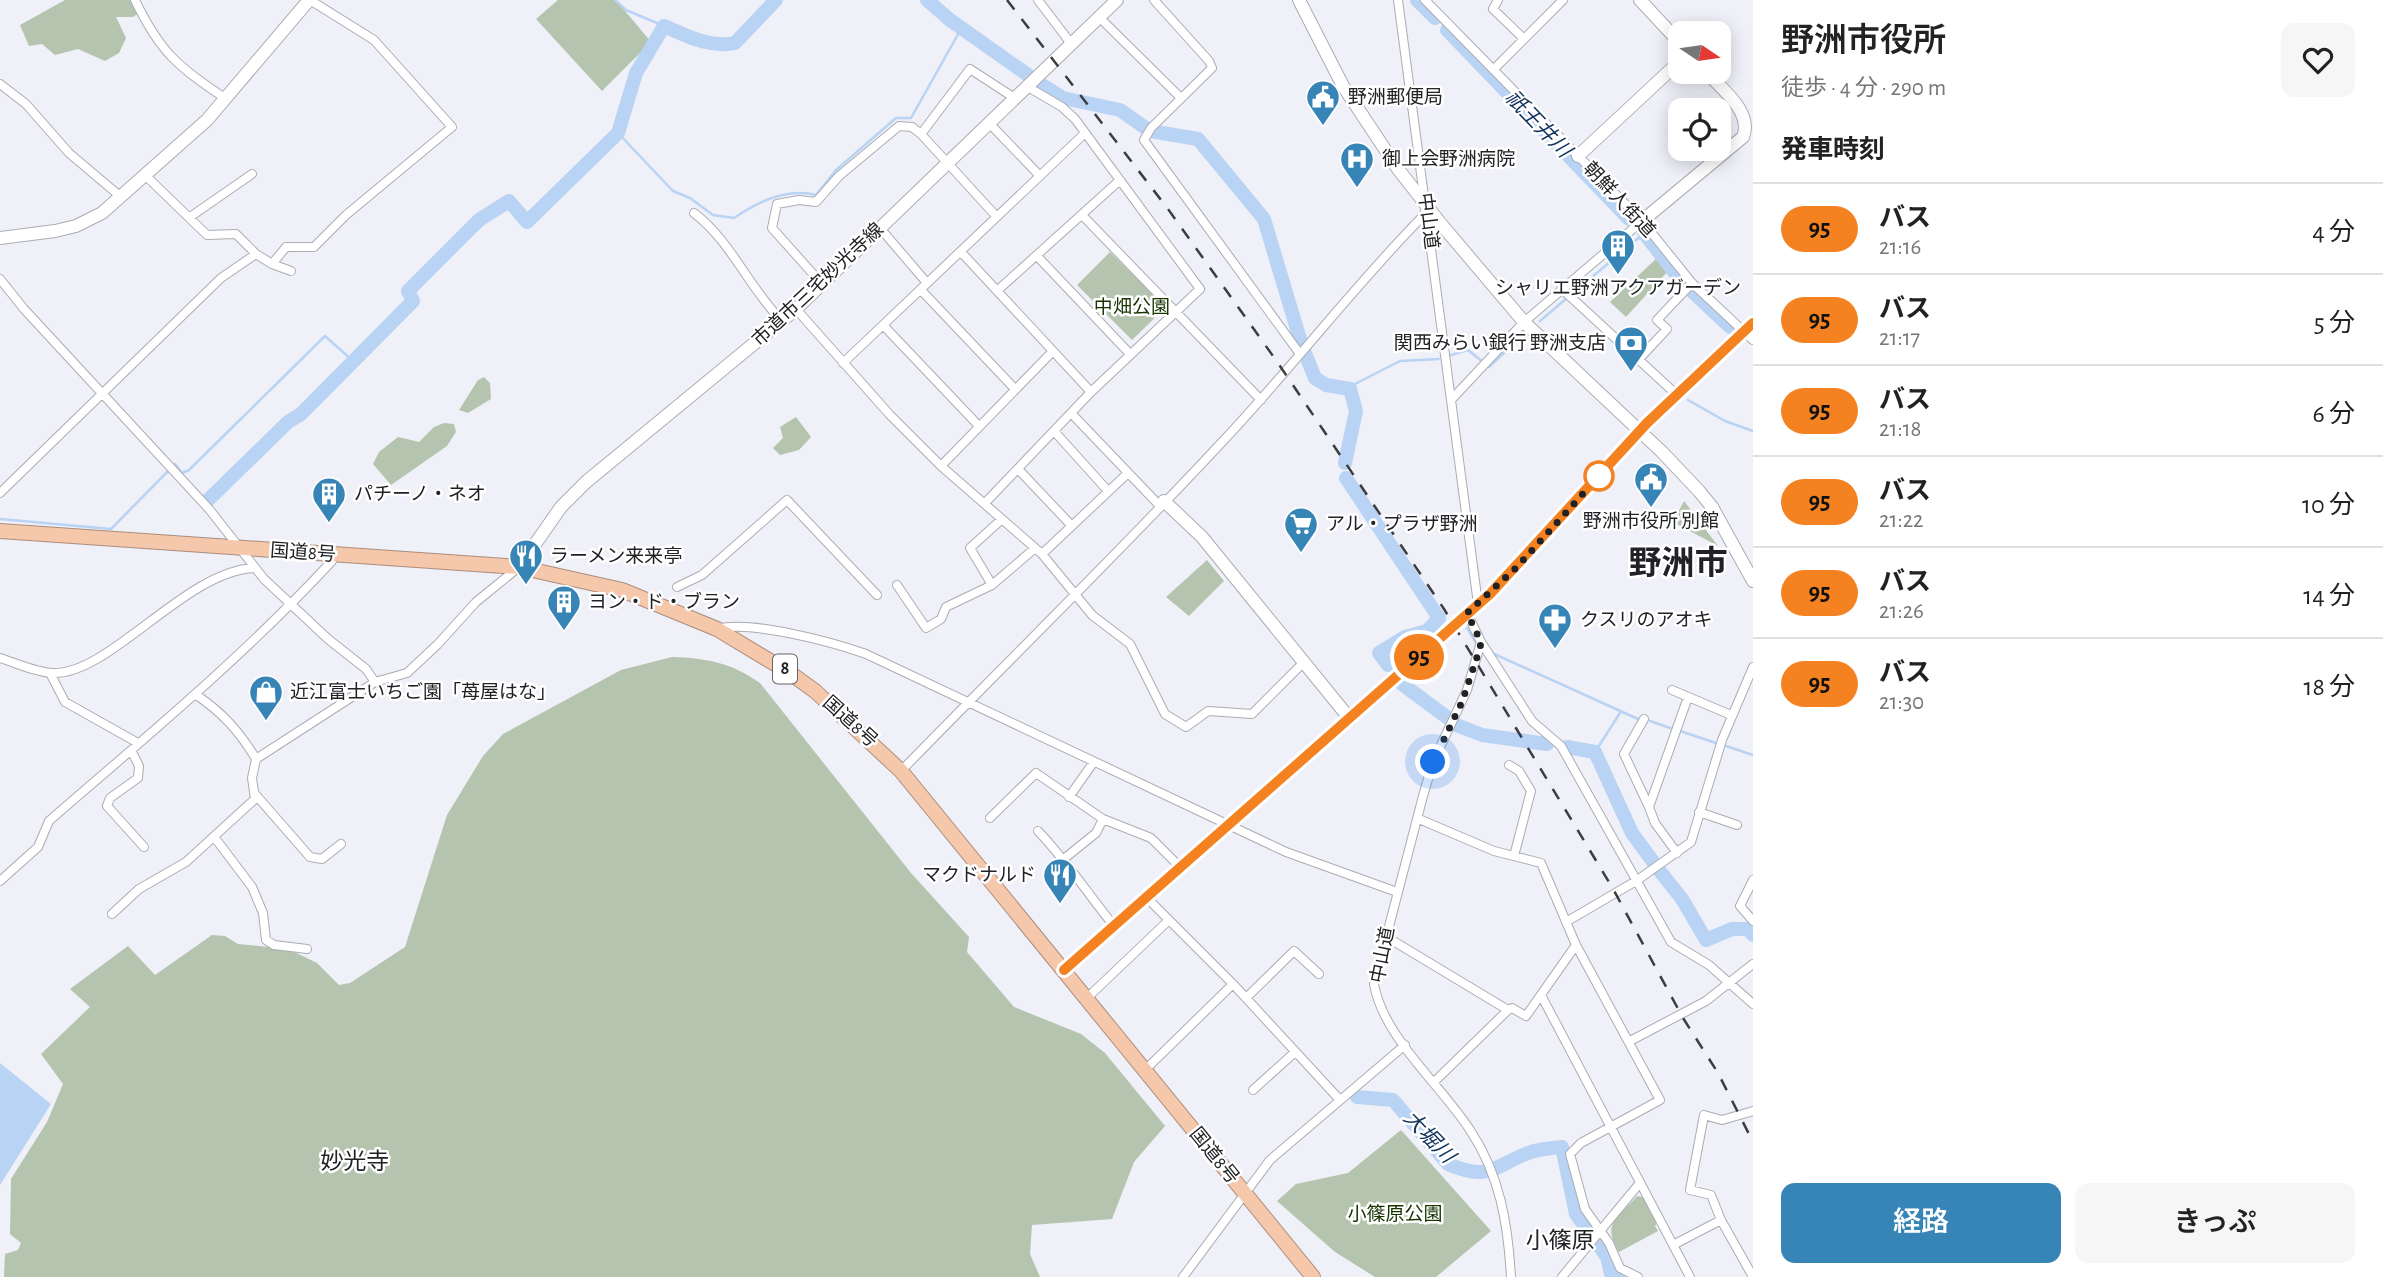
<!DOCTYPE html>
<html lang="ja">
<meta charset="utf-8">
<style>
:root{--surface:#fff;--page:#f6f6f6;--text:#222;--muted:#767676;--line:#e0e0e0;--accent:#3785b7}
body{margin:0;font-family:"Alegreya Sans","Noto Sans JP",sans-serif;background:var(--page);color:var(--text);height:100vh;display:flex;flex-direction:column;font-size:26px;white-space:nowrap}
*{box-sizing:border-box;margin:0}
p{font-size:23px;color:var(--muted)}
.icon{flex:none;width:38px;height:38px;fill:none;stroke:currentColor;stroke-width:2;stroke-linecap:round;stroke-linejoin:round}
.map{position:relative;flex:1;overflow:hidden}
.drawer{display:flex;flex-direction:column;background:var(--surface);width:630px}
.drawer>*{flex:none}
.badge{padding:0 14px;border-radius:23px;font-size:24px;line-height:46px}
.needle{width:46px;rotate:103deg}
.buttons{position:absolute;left:1668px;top:21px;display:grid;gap:14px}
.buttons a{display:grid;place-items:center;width:63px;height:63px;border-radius:14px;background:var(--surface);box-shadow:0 4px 18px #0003;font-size:35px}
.you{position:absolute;width:35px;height:35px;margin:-18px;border:5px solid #fff;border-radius:50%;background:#1a73e8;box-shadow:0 0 0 10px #1a73e833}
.map>.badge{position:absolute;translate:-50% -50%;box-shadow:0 0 0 4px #fff}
h2{padding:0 28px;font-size:26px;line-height:63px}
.round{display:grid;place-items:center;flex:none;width:74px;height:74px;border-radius:14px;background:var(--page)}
.head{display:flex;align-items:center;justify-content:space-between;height:119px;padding:0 28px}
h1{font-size:33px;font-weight:600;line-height:52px}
.primary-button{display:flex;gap:14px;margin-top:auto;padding:14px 28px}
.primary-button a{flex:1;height:80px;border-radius:14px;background:var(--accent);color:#fff;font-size:28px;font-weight:600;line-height:80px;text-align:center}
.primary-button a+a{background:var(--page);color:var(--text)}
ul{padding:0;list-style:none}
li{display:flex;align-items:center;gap:21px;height:91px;padding:0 28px;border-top:2px solid var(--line)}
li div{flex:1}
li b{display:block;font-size:26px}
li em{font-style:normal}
li .badge{min-width:77px;font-weight:700;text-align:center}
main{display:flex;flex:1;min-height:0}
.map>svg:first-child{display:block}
.green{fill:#b5c4ae}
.water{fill:#b9d3f4}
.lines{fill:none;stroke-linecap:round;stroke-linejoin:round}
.stream{stroke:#b9d3f4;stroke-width:2.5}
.river{stroke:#b9d3f4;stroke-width:14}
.street-casing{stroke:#abacb4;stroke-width:10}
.secondary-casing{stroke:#abacb4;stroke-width:14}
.highway-casing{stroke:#ab8d7c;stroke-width:16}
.street{stroke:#fff;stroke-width:8}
.secondary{stroke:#fff;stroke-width:12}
.highway{stroke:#f5c7ab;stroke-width:14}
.rail{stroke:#3c3d40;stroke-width:2.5;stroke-dasharray:12 12;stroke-linecap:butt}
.line-casing{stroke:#fff;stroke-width:16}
.line{stroke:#f58220;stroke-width:10}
.walk{stroke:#212225;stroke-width:7;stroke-dasharray:0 12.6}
.stop-dot{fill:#fff;stroke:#f58220;stroke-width:3.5}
.labels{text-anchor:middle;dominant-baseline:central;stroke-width:5;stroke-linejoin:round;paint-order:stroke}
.shield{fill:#fff;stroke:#646466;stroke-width:2}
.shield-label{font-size:18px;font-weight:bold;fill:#212225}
.poi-label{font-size:19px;fill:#212225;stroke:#fff;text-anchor:start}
.street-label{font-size:19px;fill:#212225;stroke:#fff}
.park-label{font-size:19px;fill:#163300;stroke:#fff}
.water-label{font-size:21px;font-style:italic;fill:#11335c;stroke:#fff}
.quarter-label{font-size:23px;fill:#212225;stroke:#fff}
.town-label{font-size:33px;font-weight:bold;fill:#212225;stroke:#fff}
</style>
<main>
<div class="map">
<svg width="1753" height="1277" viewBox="0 0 1753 1277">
<rect width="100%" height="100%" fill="#eff0f8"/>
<path class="green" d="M65 0H139L143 10 133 17H116L126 38 119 53 105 61 78 49 55 55 42 44 29 46 20 25Z
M558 0H616L651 42 602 91 536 19Z
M1110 252 1166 307 1132 340 1077 285Z
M1659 256 1668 271 1626 317 1610 302Z
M484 377 490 383 491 399 468 413 459 410 478 380Z
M796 417 811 437 799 450 780 455 773 448 783 438 780 427Z
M444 423 454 424 456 432 447 446 391 485 373 464 379 452 398 437 419 442 434 427Z
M1684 501 1718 546 1673 522Z
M1207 560 1224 581 1189 616 1166 597Z
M672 657C707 658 732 663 760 683L911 873 969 937 967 952 1014 1007 1081 1034 1105 1053 1165 1126 1134 1162 1112 1219 1032 1225 1030 1254 1040 1277H4L5 1254 18 1250 21 1243 10 1234 11 1179 47 1122 63 1084 41 1054 90 1007 70 989 128 946 155 975 212 935 225 936 238 944 288 949 317 963 339 985 350 983 405 947 447 815 483 756 503 734 621 670Z
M1401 1130 1491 1231 1436 1277H1375L1335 1252 1277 1201 1296 1184 1348 1173Z
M1637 1196 1643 1197 1657 1223 1655 1226 1658 1231 1619 1252C1601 1223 1618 1218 1637 1196Z"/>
<path class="water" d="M0 1063 51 1104 0 1185Z"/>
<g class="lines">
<path class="stream" d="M615 0 626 10 664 26
M618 133 673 191 690 198 713 215 734 218C757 202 787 188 816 195L836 170 896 118H911L961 29
M1572 294 1637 239 1646 236
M1540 321 1567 298
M1448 356 1468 350 1489 367 1522 336
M1349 387 1400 361 1439 359
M1688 400 1725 421 1753 431
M0 519 111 529 175 464 182 473 189 470 325 336 353 361
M1439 618 1443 619
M1467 628 1478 646
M1492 653 1638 719
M1650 721 1673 729
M1680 731 1716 743
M1726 746 1753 755
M1595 752 1620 713"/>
<path class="river" d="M927 0 950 20 1028 75
M1417 0 1435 18
M1447 30 1629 219
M1042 85 1063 98 1120 110 1150 131 1198 139 1264 219 1302 346 1315 378 1326 385 1350 389 1356 411 1345 463
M1644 233 1682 282 1730 327
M1346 478 1439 618 1427 631 1405 637 1379 653 1388 665
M207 501 288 422 301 414 413 301 408 291 479 220 509 201 527 222 618 133 636 73 664 26C687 36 709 48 735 43L776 0
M1402 684 1448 718
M1454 724 1482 735 1547 744
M1567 747 1595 752 1632 833 1654 863
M1659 870 1682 899 1706 940 1732 929H1748L1753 935
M1357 1097 1393 1100 1448 1164C1490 1182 1494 1166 1528 1153 1539 1149 1550 1148 1562 1147L1576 1214 1607 1257 1611 1274 1618 1277"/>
<g class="street-casing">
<path id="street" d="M135 0C161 54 178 66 226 99
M1038 0 1072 45
M1154 0 1209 61 1212 68 1151 128 1144 140 1300 354
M1398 0 1478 604
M1425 0 1642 221 1692 283 1753 340
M1498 0 1493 9 1524 39
M1100 18 1181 98
M1494 69 1563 0
M0 84 26 104 69 153 121 197
M990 124 1040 176
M921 134 970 69 1016 99
M146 176 207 235 236 234 256 254
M694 213C731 241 749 288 782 321
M1082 215 1261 400
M190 217 252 174
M880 228 927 283
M961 252 1091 392
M1037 256 1130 354
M272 264 291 271
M0 279 24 309 209 509 264 579 328 639 366 669 375 682
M822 284 772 228 777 204 799 200 816 202 839 176 899 126 912 127 921 134 996 216
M1562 289 1677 395
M921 290 1014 388
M998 290 1120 180
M796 309 890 415 941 466 1042 554 1092 615 1130 644 1165 714 1186 727 1208 711 1252 714 1305 661
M883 325 978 425
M1639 359 1667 329 1657 320 1692 283
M843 363 1084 134
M1451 400 1524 322 1642 221
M1071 413 1159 505
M1054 431 1108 491
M941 466 1052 352
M1018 469 1071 525
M0 493 221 278 256 254 272 264 286 247H314L346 215 452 127 374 40 310 0
M985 503 1091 392 1200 289 1075 119 1062 107 1028 87
M1042 554 1128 473
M897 585 926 628 941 619 946 607 992 585 1034 549
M992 585 970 548 1002 519
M677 587 702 575 787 500 877 595
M1467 613 1481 642 1532 721 1561 746 1671 942 1709 965 1753 1004
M717 629C751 620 832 642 866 654L1286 852 1397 892
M1481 642 1467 690 1433 762 1423 796 1374 984C1383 1037 1441 1085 1470 1130 1500 1175 1508 1224 1511 1277
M0 658C16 663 35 672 52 673 109 676 185 571 254 568
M50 673 65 702 138 743
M1672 690 1731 715
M1644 719 1624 754 1649 807
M131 750 139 766 138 778 110 798 107 806 144 847
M256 759 375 682 407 673 438 644 476 602 519 567
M1509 765 1519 771 1531 791 1514 856
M901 771C1008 661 1118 554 1223 441 1292 368 1353 287 1424 215L1427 205
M255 794 310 857 322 859 341 844
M1069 797 1093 763
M1699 812 1737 825
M990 818 1036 773 1103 819 1151 838 1179 866
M1419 819 1494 851 1541 863 1576 945 1660 1100 1581 1143 1570 1154 1585 1209 1609 1243 1620 1268 1638 1277
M1038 831C1066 860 1088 894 1114 926
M215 838 252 887 263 913 266 940 274 945 307 949
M1677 853 1655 823 1649 807 1688 697
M1065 858 1096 833 1103 819
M1753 880 1740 906 1753 921
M0 881 38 847 49 821C146 737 245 655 332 561L334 555
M1146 897 1233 984 1340 1100
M112 914 139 889 186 862 255 799 252 778 256 759C239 731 223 713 195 694
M1566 922 1636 881 1691 842 1722 740 1753 667
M1385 936 1508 1010
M1541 995 1690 1277
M1087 998 1169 920
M1246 998 1294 951 1319 974
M1630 1041 1706 1001 1753 964
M1145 1070 1233 984
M1434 1082 1508 1010 1512 1008 1526 1016 1576 945
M1253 1090 1294 1053
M1721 1220 1753 1277
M1673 1245 1721 1220 1711 1195 1690 1190 1704 1115 1722 1120 1753 1111
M1183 1277 1270 1160 1405 1045
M1562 1277 1639 1184"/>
</g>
<g class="secondary-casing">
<path id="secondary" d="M1299 0 1343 86 1398 169 1441 224 1524 322 1662 452 1699 491 1712 507 1753 581
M1640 0 1680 43
M1578 156 1680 61
M1642 221 1743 137C1753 112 1722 89 1706 72
M0 238 55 231 76 226 102 213 207 120 309 0
M1164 501 1202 537 1350 719
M519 567 561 507 586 482 796 309 1117 0
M1064 970 1490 594 1647 423 1753 323"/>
</g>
<g class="highway-casing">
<path id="highway" d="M0 531 519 567 622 590 717 629 790 673 815 691 901 771 1313 1277"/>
</g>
<use href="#street" class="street"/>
<use href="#secondary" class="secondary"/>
<use href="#highway" class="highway"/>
<path class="rail" d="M1007 0 1168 209 1278 363 1444 609 1612 887 1683 1018 1718 1073 1753 1142"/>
</g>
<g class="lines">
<g class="line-casing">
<path id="line" d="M1064 970 1490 594 1647 423 1753 323"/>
</g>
<use href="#line" class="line"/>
<path class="walk" d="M1433 762 1462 702 1480 648 1481 642 1467 613 1516 568 1599 476"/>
</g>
<defs>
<g id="civic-pin" transform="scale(1.75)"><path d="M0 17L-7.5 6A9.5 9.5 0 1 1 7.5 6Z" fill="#3785b7" stroke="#fff"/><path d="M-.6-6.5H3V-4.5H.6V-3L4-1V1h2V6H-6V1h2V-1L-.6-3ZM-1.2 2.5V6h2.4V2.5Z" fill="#fff"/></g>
<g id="hospital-pin" transform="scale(1.75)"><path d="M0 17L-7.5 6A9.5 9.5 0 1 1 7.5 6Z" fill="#3785b7" stroke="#fff"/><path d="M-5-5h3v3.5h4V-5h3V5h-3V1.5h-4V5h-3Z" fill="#fff"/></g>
<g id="building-pin" transform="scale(1.75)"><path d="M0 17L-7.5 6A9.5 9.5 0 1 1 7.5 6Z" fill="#3785b7" stroke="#fff"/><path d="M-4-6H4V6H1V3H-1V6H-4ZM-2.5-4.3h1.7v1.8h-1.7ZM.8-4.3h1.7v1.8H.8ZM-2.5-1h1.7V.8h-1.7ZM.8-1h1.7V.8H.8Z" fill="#fff"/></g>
<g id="bank-pin" transform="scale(1.75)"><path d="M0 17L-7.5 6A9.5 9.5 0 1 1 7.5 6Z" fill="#3785b7" stroke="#fff"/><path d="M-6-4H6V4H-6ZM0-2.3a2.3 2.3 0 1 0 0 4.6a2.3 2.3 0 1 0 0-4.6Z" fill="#fff"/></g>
<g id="supermarket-pin" transform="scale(1.75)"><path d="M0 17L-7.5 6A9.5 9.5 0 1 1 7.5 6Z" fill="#3785b7" stroke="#fff"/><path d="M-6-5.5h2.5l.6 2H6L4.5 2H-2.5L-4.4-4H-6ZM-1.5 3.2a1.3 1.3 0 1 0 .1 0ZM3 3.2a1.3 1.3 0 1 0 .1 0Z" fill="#fff"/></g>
<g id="restaurant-pin" transform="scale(1.75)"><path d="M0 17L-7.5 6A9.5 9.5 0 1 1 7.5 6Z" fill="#3785b7" stroke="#fff"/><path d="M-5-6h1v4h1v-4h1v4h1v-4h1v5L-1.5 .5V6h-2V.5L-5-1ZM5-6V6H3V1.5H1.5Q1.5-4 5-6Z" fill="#fff"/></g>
<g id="pharmacy-pin" transform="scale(1.75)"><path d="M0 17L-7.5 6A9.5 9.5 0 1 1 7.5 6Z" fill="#3785b7" stroke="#fff"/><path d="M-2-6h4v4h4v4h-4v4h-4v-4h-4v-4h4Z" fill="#fff"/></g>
<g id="shop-pin" transform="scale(1.75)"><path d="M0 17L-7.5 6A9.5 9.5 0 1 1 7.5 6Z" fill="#3785b7" stroke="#fff"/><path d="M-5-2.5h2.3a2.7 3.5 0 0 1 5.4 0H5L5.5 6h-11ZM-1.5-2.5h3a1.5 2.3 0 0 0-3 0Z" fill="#fff"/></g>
</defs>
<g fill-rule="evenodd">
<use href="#civic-pin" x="1323" y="97"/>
<use href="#hospital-pin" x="1357" y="159"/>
<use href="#building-pin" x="1618" y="246"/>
<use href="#bank-pin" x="1631" y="343"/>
<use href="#civic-pin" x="1651" y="479"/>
<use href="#building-pin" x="329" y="494"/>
<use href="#supermarket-pin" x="1301" y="524"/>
<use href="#restaurant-pin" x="526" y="556"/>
<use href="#building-pin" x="564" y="602"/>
<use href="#pharmacy-pin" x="1555" y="620"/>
<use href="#shop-pin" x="266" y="692"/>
<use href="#restaurant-pin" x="1060" y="875"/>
</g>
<circle class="stop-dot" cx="1599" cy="476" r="14"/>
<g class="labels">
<rect class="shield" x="773" y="654.5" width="24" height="29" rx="5"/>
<g class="shield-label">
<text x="785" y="669">8</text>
</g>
<g class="poi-label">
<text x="1348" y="97">野洲郵便局</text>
<text x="1382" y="159">御上会野洲病院</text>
<text x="1618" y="288" text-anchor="middle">シャリエ野洲アクアガーデン</text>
<text x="1606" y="343" text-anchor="end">関西みらい銀行 野洲支店</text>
<text x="354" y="494">パチーノ・ネオ</text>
<text x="1651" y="521" text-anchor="middle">野洲市役所 別館</text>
<text x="1326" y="524">アル・プラザ野洲</text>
<text x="550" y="556">ラーメン来来亭</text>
<text x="588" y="602">ヨン・ド・ブラン</text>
<text x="1580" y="620">クスリのアオキ</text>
<text x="290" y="692">近江富士いちご園「苺屋はな」</text>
<text x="1036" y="875" text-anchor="end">マクドナルド</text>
</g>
<g class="street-label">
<text transform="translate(1619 200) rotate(47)">朝鮮人街道</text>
<text transform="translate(1428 221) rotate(83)">中山道</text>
<text transform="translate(818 285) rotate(-43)">市道市三宅妙光寺線</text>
<text transform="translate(303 553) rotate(4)">国道8号</text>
<text transform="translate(850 722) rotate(42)">国道8号</text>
<text transform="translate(1383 955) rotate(-79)">中山道</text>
<text transform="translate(1214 1156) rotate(51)">国道8号</text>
</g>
<g class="park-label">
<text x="1132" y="307">中畑公園</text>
<text x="1395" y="1214">小篠原公園</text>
</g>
<g class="water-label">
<text transform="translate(1538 124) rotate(46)">祇王井川</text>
<text transform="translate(1429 1137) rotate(46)">大堀川</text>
</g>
<g class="quarter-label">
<text x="355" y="1162">妙光寺</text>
<text x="1560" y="1241">小篠原</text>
</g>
<g class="town-label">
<text x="1678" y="564">野洲市</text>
</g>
</g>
</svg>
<div class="buttons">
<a><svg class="needle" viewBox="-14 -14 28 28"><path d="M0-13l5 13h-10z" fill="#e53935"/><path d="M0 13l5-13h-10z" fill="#767676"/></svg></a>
<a><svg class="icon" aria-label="locate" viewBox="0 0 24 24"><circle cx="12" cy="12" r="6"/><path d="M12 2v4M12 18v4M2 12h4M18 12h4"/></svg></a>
</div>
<div class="you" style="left:1433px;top:762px"></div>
<b class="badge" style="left:1419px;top:657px;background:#f58220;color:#111">95</b>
</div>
<section class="drawer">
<div class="head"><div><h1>野洲市役所</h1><p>徒歩 · 4 分 · 290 m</p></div><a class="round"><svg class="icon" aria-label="heart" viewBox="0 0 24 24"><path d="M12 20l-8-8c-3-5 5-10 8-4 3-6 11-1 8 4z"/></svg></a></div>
<h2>発車時刻</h2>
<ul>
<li><span class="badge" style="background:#f58220;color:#111">95</span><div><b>バス</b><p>21:16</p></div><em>4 分</em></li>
<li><span class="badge" style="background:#f58220;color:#111">95</span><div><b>バス</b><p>21:17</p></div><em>5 分</em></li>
<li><span class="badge" style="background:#f58220;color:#111">95</span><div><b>バス</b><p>21:18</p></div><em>6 分</em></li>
<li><span class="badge" style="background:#f58220;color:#111">95</span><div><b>バス</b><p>21:22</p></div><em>10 分</em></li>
<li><span class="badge" style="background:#f58220;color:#111">95</span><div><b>バス</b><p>21:26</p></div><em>14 分</em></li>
<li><span class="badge" style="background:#f58220;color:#111">95</span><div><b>バス</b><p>21:30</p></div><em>18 分</em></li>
</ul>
<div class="primary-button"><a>経路</a><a>きっぷ</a></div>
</section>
</main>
